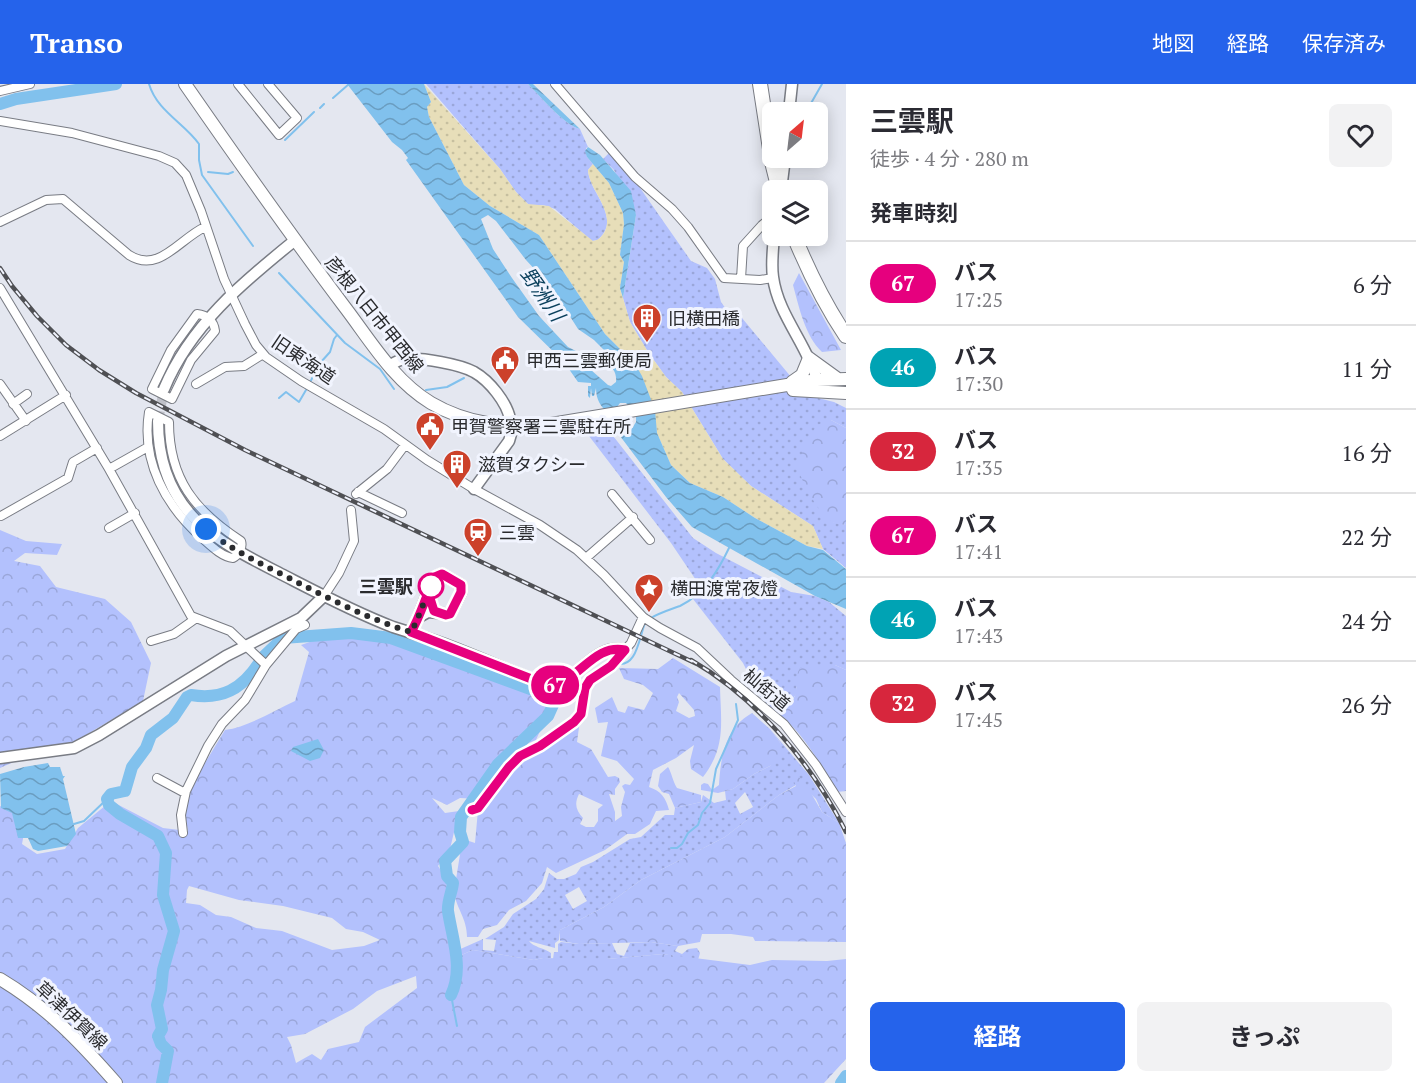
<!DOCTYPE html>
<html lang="ja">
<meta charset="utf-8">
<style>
:root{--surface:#fff;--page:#f2f2f3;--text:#2b2b33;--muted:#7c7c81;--line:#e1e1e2;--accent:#2563eb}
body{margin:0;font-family:"PT Serif","Noto Sans JP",serif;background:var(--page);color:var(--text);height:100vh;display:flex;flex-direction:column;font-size:22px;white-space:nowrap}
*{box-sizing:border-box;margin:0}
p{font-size:20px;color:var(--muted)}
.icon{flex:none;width:33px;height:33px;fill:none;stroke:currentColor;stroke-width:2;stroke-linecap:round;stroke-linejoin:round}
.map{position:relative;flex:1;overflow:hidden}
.panel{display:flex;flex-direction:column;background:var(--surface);width:570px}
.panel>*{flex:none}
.badge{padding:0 12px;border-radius:20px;font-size:21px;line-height:39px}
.needle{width:39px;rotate:28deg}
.buttons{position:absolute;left:762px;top:18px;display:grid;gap:12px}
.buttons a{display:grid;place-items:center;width:66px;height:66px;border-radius:9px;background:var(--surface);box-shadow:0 3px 15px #0003;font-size:30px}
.you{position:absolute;width:30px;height:30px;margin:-15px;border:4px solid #fff;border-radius:50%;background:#1a73e8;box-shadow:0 0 0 9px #1a73e833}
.map>.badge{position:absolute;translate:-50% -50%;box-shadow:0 0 0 3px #fff}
h2{padding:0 24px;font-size:22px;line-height:54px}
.round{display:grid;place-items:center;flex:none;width:63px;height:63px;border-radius:9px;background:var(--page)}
.overview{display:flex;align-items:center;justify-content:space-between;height:102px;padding:0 24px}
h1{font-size:28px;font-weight:700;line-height:45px}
.action{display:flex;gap:12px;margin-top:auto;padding:12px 24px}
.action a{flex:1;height:69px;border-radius:9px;background:var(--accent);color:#fff;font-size:24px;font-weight:700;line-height:69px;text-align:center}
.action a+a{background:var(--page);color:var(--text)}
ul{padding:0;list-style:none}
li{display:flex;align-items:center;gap:18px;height:84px;padding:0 24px;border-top:2px solid var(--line)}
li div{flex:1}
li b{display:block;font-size:22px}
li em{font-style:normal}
li .badge{min-width:66px;font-weight:700;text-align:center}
header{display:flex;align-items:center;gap:36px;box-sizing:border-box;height:84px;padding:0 30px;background:var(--accent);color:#fff}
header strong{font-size:28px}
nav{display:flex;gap:33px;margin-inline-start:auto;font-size:21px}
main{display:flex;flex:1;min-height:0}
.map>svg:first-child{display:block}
.grass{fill:url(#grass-dots);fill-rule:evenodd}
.forest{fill:url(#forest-crowns);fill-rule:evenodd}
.sand{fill:url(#sand-dots)}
.water{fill:url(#water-waves);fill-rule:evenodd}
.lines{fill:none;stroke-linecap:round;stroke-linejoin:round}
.stream{stroke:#81c1ed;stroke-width:2}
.river{stroke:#81c1ed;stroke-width:12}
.tertiary-tunnel{stroke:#bfc1c9;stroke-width:10;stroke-dasharray:10 5;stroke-linecap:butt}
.minor-casing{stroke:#797c84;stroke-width:10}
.tertiary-casing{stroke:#797c84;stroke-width:13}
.primary-casing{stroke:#797c84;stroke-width:14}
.trunk-casing{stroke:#797c84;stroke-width:16}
.minor{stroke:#fff;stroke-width:8}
.tertiary{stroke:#fff;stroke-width:10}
.primary{stroke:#fff;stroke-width:12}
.trunk{stroke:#fff;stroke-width:14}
.rail-casing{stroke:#4f5054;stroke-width:4.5}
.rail{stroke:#f1f4fe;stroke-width:2;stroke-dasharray:7;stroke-linecap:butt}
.line-casing{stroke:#fff;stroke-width:14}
.line{stroke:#e6007e;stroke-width:9}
.walk{stroke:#2a2b2e;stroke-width:6;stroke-dasharray:0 10.8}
.stop-dot{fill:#fff;stroke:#e6007e;stroke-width:3}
.labels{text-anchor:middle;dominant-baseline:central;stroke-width:6;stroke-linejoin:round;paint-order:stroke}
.street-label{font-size:18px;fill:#2a2b2e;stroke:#f1f4fe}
.poi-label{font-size:18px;fill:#2a2b2e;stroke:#f1f4fe;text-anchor:start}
.stop-label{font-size:18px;font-weight:bold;fill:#2a2b2e;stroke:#f1f4fe;text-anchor:end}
.water-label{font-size:20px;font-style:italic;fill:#0a3f5c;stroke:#f1f4fe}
</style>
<header>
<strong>Transo</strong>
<nav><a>地図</a><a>経路</a><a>保存済み</a></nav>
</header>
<main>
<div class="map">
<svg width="846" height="999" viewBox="0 0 846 999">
<defs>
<pattern id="grass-dots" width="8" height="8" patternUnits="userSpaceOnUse" patternTransform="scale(1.5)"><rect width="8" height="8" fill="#b3c1fd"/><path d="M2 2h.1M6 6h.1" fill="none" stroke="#9aa6d9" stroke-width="1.8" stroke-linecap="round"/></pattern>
<pattern id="forest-crowns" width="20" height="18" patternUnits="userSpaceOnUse" patternTransform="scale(1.5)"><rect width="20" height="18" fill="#b3c1fd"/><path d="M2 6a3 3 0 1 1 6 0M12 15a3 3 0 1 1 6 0" fill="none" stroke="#9aa6d9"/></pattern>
<pattern id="sand-dots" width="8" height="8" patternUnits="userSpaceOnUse" patternTransform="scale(1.5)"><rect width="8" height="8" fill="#e7deb9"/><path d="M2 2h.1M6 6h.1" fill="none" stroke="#c6bf9f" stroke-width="1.8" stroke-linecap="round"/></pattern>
<pattern id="water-waves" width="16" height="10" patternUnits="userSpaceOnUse" patternTransform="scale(1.5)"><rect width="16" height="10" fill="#81c1ed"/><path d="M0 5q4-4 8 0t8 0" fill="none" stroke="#6a9dc0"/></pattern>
</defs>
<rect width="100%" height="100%" fill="#e4e7f0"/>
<path class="grass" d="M426 0H528C540 12 564 41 580 45L588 63 586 64 587 73 593 80 588 86C589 109 623 133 598 156L592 157 555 125 543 121 532 122 528 120 516 108 500 85Z
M610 68 638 101 691 177 707 184 715 195 721 218 731 232 737 228 806 311 834 318 846 324V344L831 336 833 438 846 441V484L823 465 813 442 751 402 723 375 682 308 666 293 648 268 630 238 623 214 636 131 614 86 603 75Z
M610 348 693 454 716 469 791 508 815 512 829 518 846 532V586L835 581 796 603 797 609 791 617 776 628 748 600V589L743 579 693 515 704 508 671 459 589 352Z
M770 645 809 691 839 739 822 728 816 715 793 693 796 701 779 711 725 753 641 796 604 823 560 846 559 856 555 859V864L529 857C533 863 544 864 551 869V874H543L534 876 473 866 459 872 451 871 450 864 456 867 483 855V866L494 867 496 856 485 855 504 843 513 830 536 815 544 805 549 789 557 795H564L576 790 581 783 593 778 630 755 641 753 665 731H674L675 724 701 718 703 711 714 719 726 716 725 707 733 705 754 690 770 682 781 660ZM745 708 753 723 740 730 735 719ZM579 803 587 817 573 825 565 811Z
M561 858 579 860 612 859 617 870 624 872 630 859 651 858 678 862 675 867 682 870 688 865 697 864 700 869 698 876 663 870 607 875H553L554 868H558V860Z"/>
<path class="forest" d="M799 189 841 266 822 268C805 252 799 223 793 201Z
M831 336 846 344V441C842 440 836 440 832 438 817 428 802 398 797 382L805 361 817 341Z
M0 446 26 457 62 460 57 471 25 469 14 477 40 482 56 503 105 515 131 538 151 579 143 617 69 661 41 666 0 684Z
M352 548 374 550 518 601 541 611 551 629 550 636 540 647 536 656C504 667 497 689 479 715L460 714 447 721 432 714 445 729 459 727 450 765 438 782 446 794 450 834 448 845 451 871 459 872 473 866 534 876 543 874 607 875 663 870 750 881 772 876 827 877 846 875V975L824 999H0V722L27 733 22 760 37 770 65 765 78 744 111 717 163 744 188 747 184 725 191 702 225 646C248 643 273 627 295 617L309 568 301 561 333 550ZM189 802 239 816 283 822 332 834 346 845 363 848 380 856 364 862 332 866 282 847 256 844 231 833 216 831 200 821 186 819 187 806ZM416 892 417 904 365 943 359 958 328 965 321 976 312 970 296 979 291 961 287 953 305 950 353 925 377 907Z
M673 574 720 603C721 639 726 663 703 693L691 685 690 677 694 661 676 674 653 686 649 703C661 707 666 714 669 726L656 727 650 740 635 750H627L605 766 556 789 547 783 542 799 526 817 509 826 497 841 483 845 478 853H467C467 834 456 824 454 808L461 764 469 757 475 759 478 726 497 702 506 678 529 669 580 636 577 658 591 665 608 693 615 692 619 694 620 698 615 705V711L609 710 615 728V737L622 732 621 723 625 708 622 702 625 700 630 701 634 695 617 677 601 672 608 638 598 639 595 624 612 613 618 627 625 629 628 622 644 626 653 609 643 601 624 595 619 584 658 585ZM679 609 694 626 695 632 689 634 676 627 679 618 677 613ZM579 710 603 721 598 725V737L594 743H586L580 740 583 734C576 726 574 720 579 710Z
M827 580 835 581 846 586V707L837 708C819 678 804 649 776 628 783 623 796 617 796 607 797 598 795 592 800 584Z
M752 629 770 645 781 660 778 674 770 682 754 690 733 705 718 709 701 706V701L704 699 708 700 712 706 719 701C720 682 723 656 737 641 741 636 747 632 752 629Z
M668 683C671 687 673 698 677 704L701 711V718L675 724 669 710 662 708 658 702 660 690Z
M794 690 804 697 822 728 839 739 846 759V858L755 857 753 853 731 850H702L700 858 678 862 651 858 579 860 560 857V846L604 823 641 796 725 753 779 711 796 702 792 693Z"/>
<path class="sand" d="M424 0 500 85 516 108 528 120 549 122 593 157C599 156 600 154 604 149 616 128 589 106 588 86L593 80 609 99 623 129 624 140 620 171 624 178 620 204 630 238 648 268 666 293 682 308 723 375 751 402 813 442 823 465 807 462 755 434 723 413 690 399 671 381 657 349 654 326 635 280 605 250 539 151 490 122 464 101 429 33 427 23 431 18Z"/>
<path class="water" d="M347 0H424L431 18 427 23 429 33 464 101 490 122 539 151 605 250 635 280 642 292 655 326 657 349 671 381 690 399 723 413 755 434 807 462 823 466 846 485V525L815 512 692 443 666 413 617 348C618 329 596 329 596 304L594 312H592L591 304 590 314 588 312V302H591V299L578 298 564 278 518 233 406 76 408 74 402 66 392 58ZM488 131 496 137 526 176 552 204 578 245 594 256 609 271V274L594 268 580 269 568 263 539 232 512 194 493 165 481 135ZM586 276C601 277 618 280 616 298L611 302 608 301 582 278ZM620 319H626L636 331V338L629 349 616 331 617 323Z
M528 0H533L580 45C564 41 540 12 528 0Z
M588 63 600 71 631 107 636 131 623 214 620 204 624 178 620 171 624 140 623 129 609 99 587 73 585 67Z
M318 655 324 666 320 674 310 677 291 667 293 663Z
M48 679 50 683H60L63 692H65L63 695 76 750 67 762 38 767 33 765 28 754H18L12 729 1 724 0 690 24 683Z"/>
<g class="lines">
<path class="stream" d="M149 0C157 27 184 39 199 60V76L202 91 253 162
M333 14 349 0
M320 24 324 20
M806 28 822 0
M285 56 314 28
M208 88 228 90 233 88
M279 189 345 259 380 285 394 305
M309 300 321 278 330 268 334 255 337 251
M426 306 447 303 464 294
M279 314 286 308 299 318 306 306
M649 535C659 529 669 526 680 522 705 510 719 485 730 462
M615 579C637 586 639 553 645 539
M557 612 579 601 599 583 610 579
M74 740 84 737 107 715
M671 764H677L682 760 688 749 698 741 702 729 710 719 716 685 738 636 736 620
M451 911 457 942"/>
<path class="river" d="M0 20 16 15 116 0
M264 572 283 554 351 549 391 554 536 607 557 612 548 632 498 680 461 733 460 748 463 758 445 777 447 792 453 799C452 808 447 818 448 827 452 854 464 884 451 911
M162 999 168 967 161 960 158 952 162 945 157 921 161 906 163 886 174 847 163 811 166 769 158 752 120 730 109 721 107 715 111 710 125 707 132 683 146 664 151 651 173 634 187 613 191 611C222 616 242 605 259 579
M841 999 846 992"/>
<path class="tertiary-tunnel" d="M158 337 164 305"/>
<g class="minor-casing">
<path id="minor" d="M238 0 279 51 297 34 268 0
M555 0 635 93 672 125 688 143 724 194 760 196 773 194
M0 7 30 0
M0 37 72 49 159 72 175 79 186 91 201 127 224 195 245 240 256 261 266 273 301 297 384 345 427 376 474 405 540 441 577 466 604 491 643 533 660 544 697 564 731 596 784 640 816 681 846 728
M0 138 46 116 63 115 129 171C159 190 179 155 205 143
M741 195 743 162 762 141 772 133
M0 204 109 385 191 532 230 547 266 581 245 616 222 640 208 662 186 707 181 731 183 749
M197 230C207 231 214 237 215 247L191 276 172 315 152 305 171 266Z
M0 300 26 337
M196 300 225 283 244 282 263 270
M13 320 27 310
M149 328 169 338C169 395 195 427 241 457 243 463 239 471 233 474 222 473 211 462 202 454 166 422 141 378 149 328Z
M0 352 66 311
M109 385 148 363
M358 408 402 429
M356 410 387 385 405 361
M612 410 650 456
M1 432 68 394 73 378 97 364
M109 444 135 429
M586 474 633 433
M324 512 339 489 354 457 351 426
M151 557 174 550 195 535
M266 581 296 545 305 541
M157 694 185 709
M473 726 478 724 509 683 520 672 550 656 574 638 581 630 583 623 585 604 590 596 611 582 631 559 643 533"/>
</g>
<g class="tertiary-casing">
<path id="tertiary" d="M789 28 792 0
M781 106 785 74
M774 152C773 165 771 180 773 193 778 231 807 260 817 296
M389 282C395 278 400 275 406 275 424 274 459 280 474 288 490 297 507 319 510 335
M164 305C190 242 242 199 294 157
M158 337C158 375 169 409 196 436 222 461 254 476 285 492 320 510 356 529 393 543 412 549 431 555 450 562 482 574 514 589 547 601 578 601 592 558 625 566
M474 405 509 357 511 350
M411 548C421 531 425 511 435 493L442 490 461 501V509L450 530 428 528 419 533
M0 674 74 664 99 651 226 572 301 534 324 512"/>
</g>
<g class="primary-casing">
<path id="primary" d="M185 0C237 75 289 149 344 222 370 256 393 296 431 319 467 340 505 344 545 341L817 296 846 295
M792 298 802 291 809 274 838 295
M793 306 846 309
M0 895C47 923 80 958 116 999"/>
</g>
<g class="trunk-casing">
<path id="trunk" d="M760 0 772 78 779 106
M794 152C808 186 825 221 846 252"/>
</g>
<use href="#minor" class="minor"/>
<use href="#tertiary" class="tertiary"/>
<use href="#primary" class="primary"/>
<use href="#trunk" class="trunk"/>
<g class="rail-casing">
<path id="rail" d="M0 184 12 202 37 232 66 261 99 286 136 309 245 366 697 580
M691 576C757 614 813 681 846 748"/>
</g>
<use href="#rail" class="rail"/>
</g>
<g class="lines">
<g class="line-casing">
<path id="line" d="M429 511 434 527 446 531 450 530 461 508V501L442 490 435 493C426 511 421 531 411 548L547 601C578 601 592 559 625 566L611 582 590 596 585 604 581 630 574 638 540 662 520 672 509 683 478 724 472 726"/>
</g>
<use href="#line" class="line"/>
<path class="walk" d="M206 445C231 466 260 479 289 494 328 514 368 535 411 548 420 532 425 514 432 497L431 502"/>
</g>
<defs>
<g id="building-pin" transform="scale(1.5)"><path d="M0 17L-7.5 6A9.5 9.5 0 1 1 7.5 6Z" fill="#cc412a" stroke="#f1f4fe"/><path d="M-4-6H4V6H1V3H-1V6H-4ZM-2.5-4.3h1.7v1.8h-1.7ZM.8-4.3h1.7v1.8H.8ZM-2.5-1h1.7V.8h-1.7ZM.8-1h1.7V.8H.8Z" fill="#fff"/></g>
<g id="civic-pin" transform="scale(1.5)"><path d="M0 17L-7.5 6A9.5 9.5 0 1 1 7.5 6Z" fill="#cc412a" stroke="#f1f4fe"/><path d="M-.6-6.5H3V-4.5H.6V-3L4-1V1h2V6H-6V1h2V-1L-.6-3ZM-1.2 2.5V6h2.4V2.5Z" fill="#fff"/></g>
<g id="station-pin" transform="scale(1.5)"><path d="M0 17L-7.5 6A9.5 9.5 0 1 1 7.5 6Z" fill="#cc412a" stroke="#f1f4fe"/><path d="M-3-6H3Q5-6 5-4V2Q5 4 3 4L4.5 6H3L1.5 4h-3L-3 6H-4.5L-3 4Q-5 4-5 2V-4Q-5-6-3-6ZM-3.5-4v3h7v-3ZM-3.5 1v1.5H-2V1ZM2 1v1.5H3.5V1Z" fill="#fff"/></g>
<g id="sight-pin" transform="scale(1.5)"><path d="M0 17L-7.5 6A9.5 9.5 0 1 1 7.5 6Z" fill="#cc412a" stroke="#f1f4fe"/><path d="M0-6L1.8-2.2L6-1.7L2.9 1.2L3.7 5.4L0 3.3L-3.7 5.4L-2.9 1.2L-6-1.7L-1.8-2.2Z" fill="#fff"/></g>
</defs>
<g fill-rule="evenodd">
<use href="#building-pin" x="647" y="234"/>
<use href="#civic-pin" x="505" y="276"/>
<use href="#civic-pin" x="430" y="342"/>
<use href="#building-pin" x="457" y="380"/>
<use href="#station-pin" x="478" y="448"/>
<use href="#sight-pin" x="649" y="504"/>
</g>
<circle class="stop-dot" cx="431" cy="502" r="12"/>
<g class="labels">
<g class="street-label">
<text transform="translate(375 230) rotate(51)">彦根八日市甲西線</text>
<text transform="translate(304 275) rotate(34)">旧東海道</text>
<text transform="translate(767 605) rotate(40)">杣街道</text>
<text transform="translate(72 931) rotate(43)">草津伊賀線</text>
</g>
<g class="poi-label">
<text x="668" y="234">旧横田橋</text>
<text x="526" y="276">甲西三雲郵便局</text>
<text x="451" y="342">甲賀警察署三雲駐在所</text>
<text x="478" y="380">滋賀タクシー</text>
<text x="499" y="448">三雲</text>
<text x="670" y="504">横田渡常夜燈</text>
</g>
<g class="stop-label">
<text x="413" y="502">三雲駅</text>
</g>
<g class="water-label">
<text transform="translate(543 210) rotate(55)">野洲川</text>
</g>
</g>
</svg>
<div class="buttons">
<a><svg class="needle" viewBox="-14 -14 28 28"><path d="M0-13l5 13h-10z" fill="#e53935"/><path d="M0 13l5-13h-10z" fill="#7c7c81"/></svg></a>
<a><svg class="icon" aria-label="layers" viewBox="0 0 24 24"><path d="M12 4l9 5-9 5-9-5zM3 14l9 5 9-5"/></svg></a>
</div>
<div class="you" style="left:206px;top:445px"></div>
<b class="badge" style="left:555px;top:601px;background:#e6007e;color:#fff">67</b>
</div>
<section class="panel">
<div class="overview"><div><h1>三雲駅</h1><p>徒歩 · 4 分 · 280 m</p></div><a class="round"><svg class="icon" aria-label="heart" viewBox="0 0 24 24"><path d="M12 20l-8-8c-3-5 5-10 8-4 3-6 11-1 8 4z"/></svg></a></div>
<h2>発車時刻</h2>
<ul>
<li><span class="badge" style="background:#e6007e;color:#fff">67</span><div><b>バス</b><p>17:25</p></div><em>6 分</em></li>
<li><span class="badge" style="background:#00a3b4;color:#fff">46</span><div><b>バス</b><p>17:30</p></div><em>11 分</em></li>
<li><span class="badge" style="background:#d7263d;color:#fff">32</span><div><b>バス</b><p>17:35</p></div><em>16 分</em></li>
<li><span class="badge" style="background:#e6007e;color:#fff">67</span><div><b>バス</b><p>17:41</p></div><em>22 分</em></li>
<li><span class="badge" style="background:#00a3b4;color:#fff">46</span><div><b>バス</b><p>17:43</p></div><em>24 分</em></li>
<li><span class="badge" style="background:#d7263d;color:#fff">32</span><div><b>バス</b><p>17:45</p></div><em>26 分</em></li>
</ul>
<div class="action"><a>経路</a><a>きっぷ</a></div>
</section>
</main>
